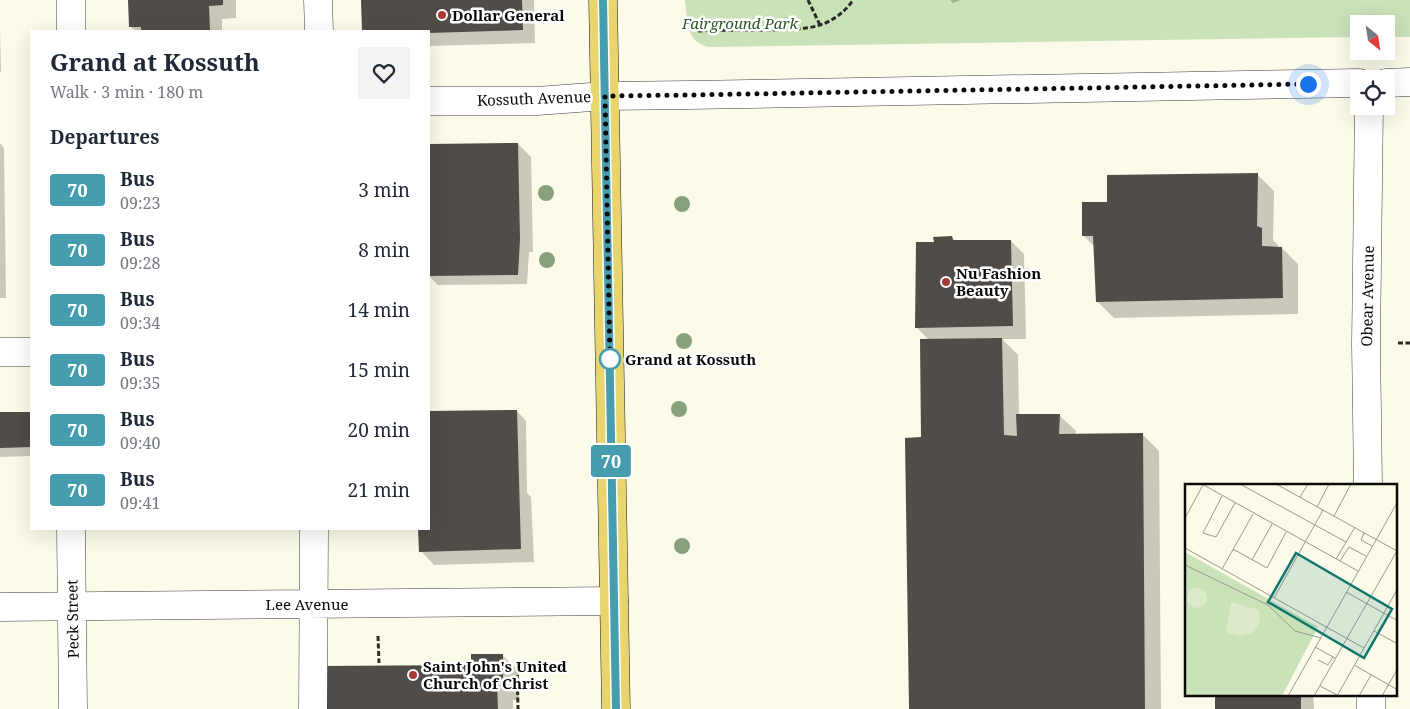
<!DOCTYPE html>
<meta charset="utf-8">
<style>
:root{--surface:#fff;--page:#f2f2f3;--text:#1f2937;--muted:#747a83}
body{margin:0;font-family:"Noto Serif",serif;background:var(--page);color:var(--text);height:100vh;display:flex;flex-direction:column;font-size:19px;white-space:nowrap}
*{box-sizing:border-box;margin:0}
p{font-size:16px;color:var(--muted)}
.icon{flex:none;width:28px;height:28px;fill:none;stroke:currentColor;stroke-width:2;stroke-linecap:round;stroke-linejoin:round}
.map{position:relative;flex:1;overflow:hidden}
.sheet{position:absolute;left:30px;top:30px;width:400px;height:500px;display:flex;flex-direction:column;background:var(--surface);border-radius:0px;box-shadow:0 5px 20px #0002}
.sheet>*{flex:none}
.badge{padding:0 10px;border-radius:4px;font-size:18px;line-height:32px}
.needle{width:32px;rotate:150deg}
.controls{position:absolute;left:1350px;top:15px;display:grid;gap:10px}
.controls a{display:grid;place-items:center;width:45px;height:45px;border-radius:0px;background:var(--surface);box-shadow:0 5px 20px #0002;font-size:25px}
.you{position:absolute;width:25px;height:25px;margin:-12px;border:4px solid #fff;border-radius:50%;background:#1a73e8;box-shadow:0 0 0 8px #1a73e833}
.map>.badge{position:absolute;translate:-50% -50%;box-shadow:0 0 0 2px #fff}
h2{padding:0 20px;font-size:19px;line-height:45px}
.round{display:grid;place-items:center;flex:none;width:52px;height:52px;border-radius:0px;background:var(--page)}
.overview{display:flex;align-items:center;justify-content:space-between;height:85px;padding:0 20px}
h1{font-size:24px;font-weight:700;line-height:38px}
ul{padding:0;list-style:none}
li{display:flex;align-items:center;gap:15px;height:60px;padding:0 20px}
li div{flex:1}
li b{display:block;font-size:19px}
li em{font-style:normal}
li .badge{min-width:55px;font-weight:700;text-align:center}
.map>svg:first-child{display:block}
.green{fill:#cae2b8}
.shadow{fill:#0003}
.building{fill:#514c48}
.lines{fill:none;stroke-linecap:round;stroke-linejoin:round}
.minor-casing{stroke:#3d3d3d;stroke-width:29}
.major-casing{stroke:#1b1b1b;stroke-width:29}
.path{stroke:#2c2c2c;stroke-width:3;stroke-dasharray:5 2.5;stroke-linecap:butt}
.minor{stroke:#fff;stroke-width:28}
.major{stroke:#e8d56e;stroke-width:28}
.tree{fill:#88a17c}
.line-casing{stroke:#fff;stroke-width:11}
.line{stroke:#469dad;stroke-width:8}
.walk{stroke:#0a0a0a;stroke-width:5;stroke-dasharray:0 9}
.poi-dot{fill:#a83934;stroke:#fff;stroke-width:2}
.stop-dot{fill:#fff;stroke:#469dad;stroke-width:2.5}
.labels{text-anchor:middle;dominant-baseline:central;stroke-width:5;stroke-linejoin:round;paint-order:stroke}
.poi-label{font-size:15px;font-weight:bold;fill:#0a0a0a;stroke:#fff;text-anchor:start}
.park-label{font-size:15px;font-style:italic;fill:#295823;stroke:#fff}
.street-label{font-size:15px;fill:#0a0a0a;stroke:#fff}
.stop-label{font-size:15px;font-weight:bold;fill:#0a0a0a;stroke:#fff;text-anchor:start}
.inset-road{fill:none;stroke:#9b9a90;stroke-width:1}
.view{fill:#0f766e;fill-opacity:0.15;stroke:#0f766e;stroke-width:2.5}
.inset-edge{fill:none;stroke:#0a0a0a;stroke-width:2.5}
</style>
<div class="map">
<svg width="1410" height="709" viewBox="0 0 1410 709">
<rect width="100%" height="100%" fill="#fcfae9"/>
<path class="green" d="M685 0H1410V37H1386V24H1359V37L708 47C685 41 688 21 685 0Z"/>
<path class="shadow" d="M130 0H236V18L222 19V31H135L131 27Z
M362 0H534L535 43 429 46V31H363Z
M950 0H960L953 3Z
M0 24 1 72H0Z
M0 143 4 148 6 298H0Z
M518 144 531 157 533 252H529L527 284 438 285 429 276V145Z
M1257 174 1274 191 1273 240 1278 245V248H1282L1298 264V314L1114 318 1098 302 1095 247 1083 235 1108 203Z
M952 237 956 242 1011 241 1024 254 1026 339H1002L1018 355 1019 415H1059L1076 431 1075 435H1143L1159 451 1161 709H910L922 438 929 340 916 327 935 243Z
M517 411 526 421 527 493 531 497 534 562 434 565 421 551 419 529H429V413Z
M0 413H31V456L0 457Z
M502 655 519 671V700H513V709H326L472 667Z
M1216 695H1313L1314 709H1216Z"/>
<path class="building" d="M128 0H223V5L209 6 210 31H141V27H129Z
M361 0H522L523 30 429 33V31H362Z
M518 143 520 239 518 275 429 276V144Z
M1258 173 1257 226 1262 228V246L1282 247 1283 298 1096 302 1093 236H1082V202H1107V175Z
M952 236 953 240H1011L1013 326 915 328 916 242H934L933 237Z
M1002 338 1004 435 1017 436 1016 414H1060L1059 434 1143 433 1145 709H909L905 438 921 437 920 339Z
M517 410 521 549 419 552 418 529H429V411Z
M0 412H31V447L0 448Z
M471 654H503V684H497L498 709H324L323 666 471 665Z
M1215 695H1301V709H1215Z"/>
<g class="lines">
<g class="minor-casing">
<path id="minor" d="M71 0V31
M318 0 319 31
M1386 83 1410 82
M429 101H537L605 96 689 95 1359 83
M0 352H31
M1368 485 1366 343 1369 106
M71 529 73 709
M0 607 614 601
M1371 695V709
M313 709 314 529"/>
</g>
<g class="major-casing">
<path id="major" d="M603 0 616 709"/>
</g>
<path class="path" d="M808 0 820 25
M698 31C722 30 746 30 771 30 787 29 805 30 820 25 833 21 846 11 853 0
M1398 343H1410
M378 636 379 663
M517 660 518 709"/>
<use href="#minor" class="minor"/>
<use href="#major" class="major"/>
</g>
<g class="tree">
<circle cx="546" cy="193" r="8"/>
<circle cx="682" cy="204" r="8"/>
<circle cx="547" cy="260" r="8"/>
<circle cx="684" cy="341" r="8"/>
<circle cx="679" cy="409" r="8"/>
<circle cx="682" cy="546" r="8"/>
</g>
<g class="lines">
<g class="line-casing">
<path id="line" d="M603 0 616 709"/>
</g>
<use href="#line" class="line"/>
<path class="walk" d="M610 359V363L605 96 689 95 1308 84"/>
</g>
<g class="poi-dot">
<circle cx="442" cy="15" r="5"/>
<circle cx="946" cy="282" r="5"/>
<circle cx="413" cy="675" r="5"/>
</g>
<circle class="stop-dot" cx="610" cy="359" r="10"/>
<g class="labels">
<g class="poi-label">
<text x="452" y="15">Dollar General</text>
<text x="956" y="273">Nu Fashion<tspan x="956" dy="17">Beauty</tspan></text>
<text x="423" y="666">Saint John's United<tspan x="423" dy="17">Church of Christ</tspan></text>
</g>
<g class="park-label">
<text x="740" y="23">Fairground Park</text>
</g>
<g class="street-label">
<text transform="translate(534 98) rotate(-2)">Kossuth Avenue</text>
<text transform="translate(1367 296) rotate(-89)">Obear Avenue</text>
<text x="307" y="604">Lee Avenue</text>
<text transform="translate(72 619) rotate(-91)">Peck Street</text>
</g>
<g class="stop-label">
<text x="625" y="359">Grand at Kossuth</text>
</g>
</g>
<g transform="translate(1185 484)">
<rect width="212" height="212" fill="#fcfae9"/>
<path d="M0 68 133 143 97 212H0Z" fill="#cae2b8"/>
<path d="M2 114a10 10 0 1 1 20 0a10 10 0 1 1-20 0ZM46 118 74 126 75 137 69 148 55 152 41 148Z" fill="#dbeac8"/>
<path class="inset-road" d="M17 0 173 87M55 0 161 58M91 0 212 67M37 12 18 49 31 53 50 19M115 13 123 0M132 23 144 0M149 32 166 0M0 34 18 1M179 49 176 56 187 62M0 64 179 164M48 65 82 84 101 48M151 75 170 43M67 76 87 40M155 77 164 63 181 72M0 81 83 121 110 147 136 154M37 85 68 30M161 108 213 137M89 114 138 26M189 147 213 160M130 163 150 174M133 176 143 181 148 173M169 181 213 206M135 202 154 212M103 212 213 17M129 212 213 65M152 212 213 104M174 212 186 191M197 212 213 184"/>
<path class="view" d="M111 69 207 125 179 174 83 118Z"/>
<rect width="212" height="212" class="inset-edge"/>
</g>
</svg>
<div class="controls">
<a><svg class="needle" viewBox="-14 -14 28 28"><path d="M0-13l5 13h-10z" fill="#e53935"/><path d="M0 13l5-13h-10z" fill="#747a83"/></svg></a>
<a><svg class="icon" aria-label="locate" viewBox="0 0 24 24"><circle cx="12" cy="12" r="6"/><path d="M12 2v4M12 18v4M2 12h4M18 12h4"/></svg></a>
</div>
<div class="you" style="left:1308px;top:84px"></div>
<b class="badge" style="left:611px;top:461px;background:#469dad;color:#fff">70</b>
<section class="sheet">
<div class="overview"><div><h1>Grand at Kossuth</h1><p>Walk · 3 min · 180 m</p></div><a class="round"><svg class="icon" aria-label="heart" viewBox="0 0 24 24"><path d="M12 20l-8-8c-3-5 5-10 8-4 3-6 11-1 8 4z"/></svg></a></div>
<h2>Departures</h2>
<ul>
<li><span class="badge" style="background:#469dad;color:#fff">70</span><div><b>Bus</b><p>09:23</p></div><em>3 min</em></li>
<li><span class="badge" style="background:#469dad;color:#fff">70</span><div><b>Bus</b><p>09:28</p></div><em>8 min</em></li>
<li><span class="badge" style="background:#469dad;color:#fff">70</span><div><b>Bus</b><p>09:34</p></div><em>14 min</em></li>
<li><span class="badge" style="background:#469dad;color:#fff">70</span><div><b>Bus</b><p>09:35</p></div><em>15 min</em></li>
<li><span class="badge" style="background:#469dad;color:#fff">70</span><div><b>Bus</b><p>09:40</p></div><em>20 min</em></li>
<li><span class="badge" style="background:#469dad;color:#fff">70</span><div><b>Bus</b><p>09:41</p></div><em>21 min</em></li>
</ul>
</section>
</div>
